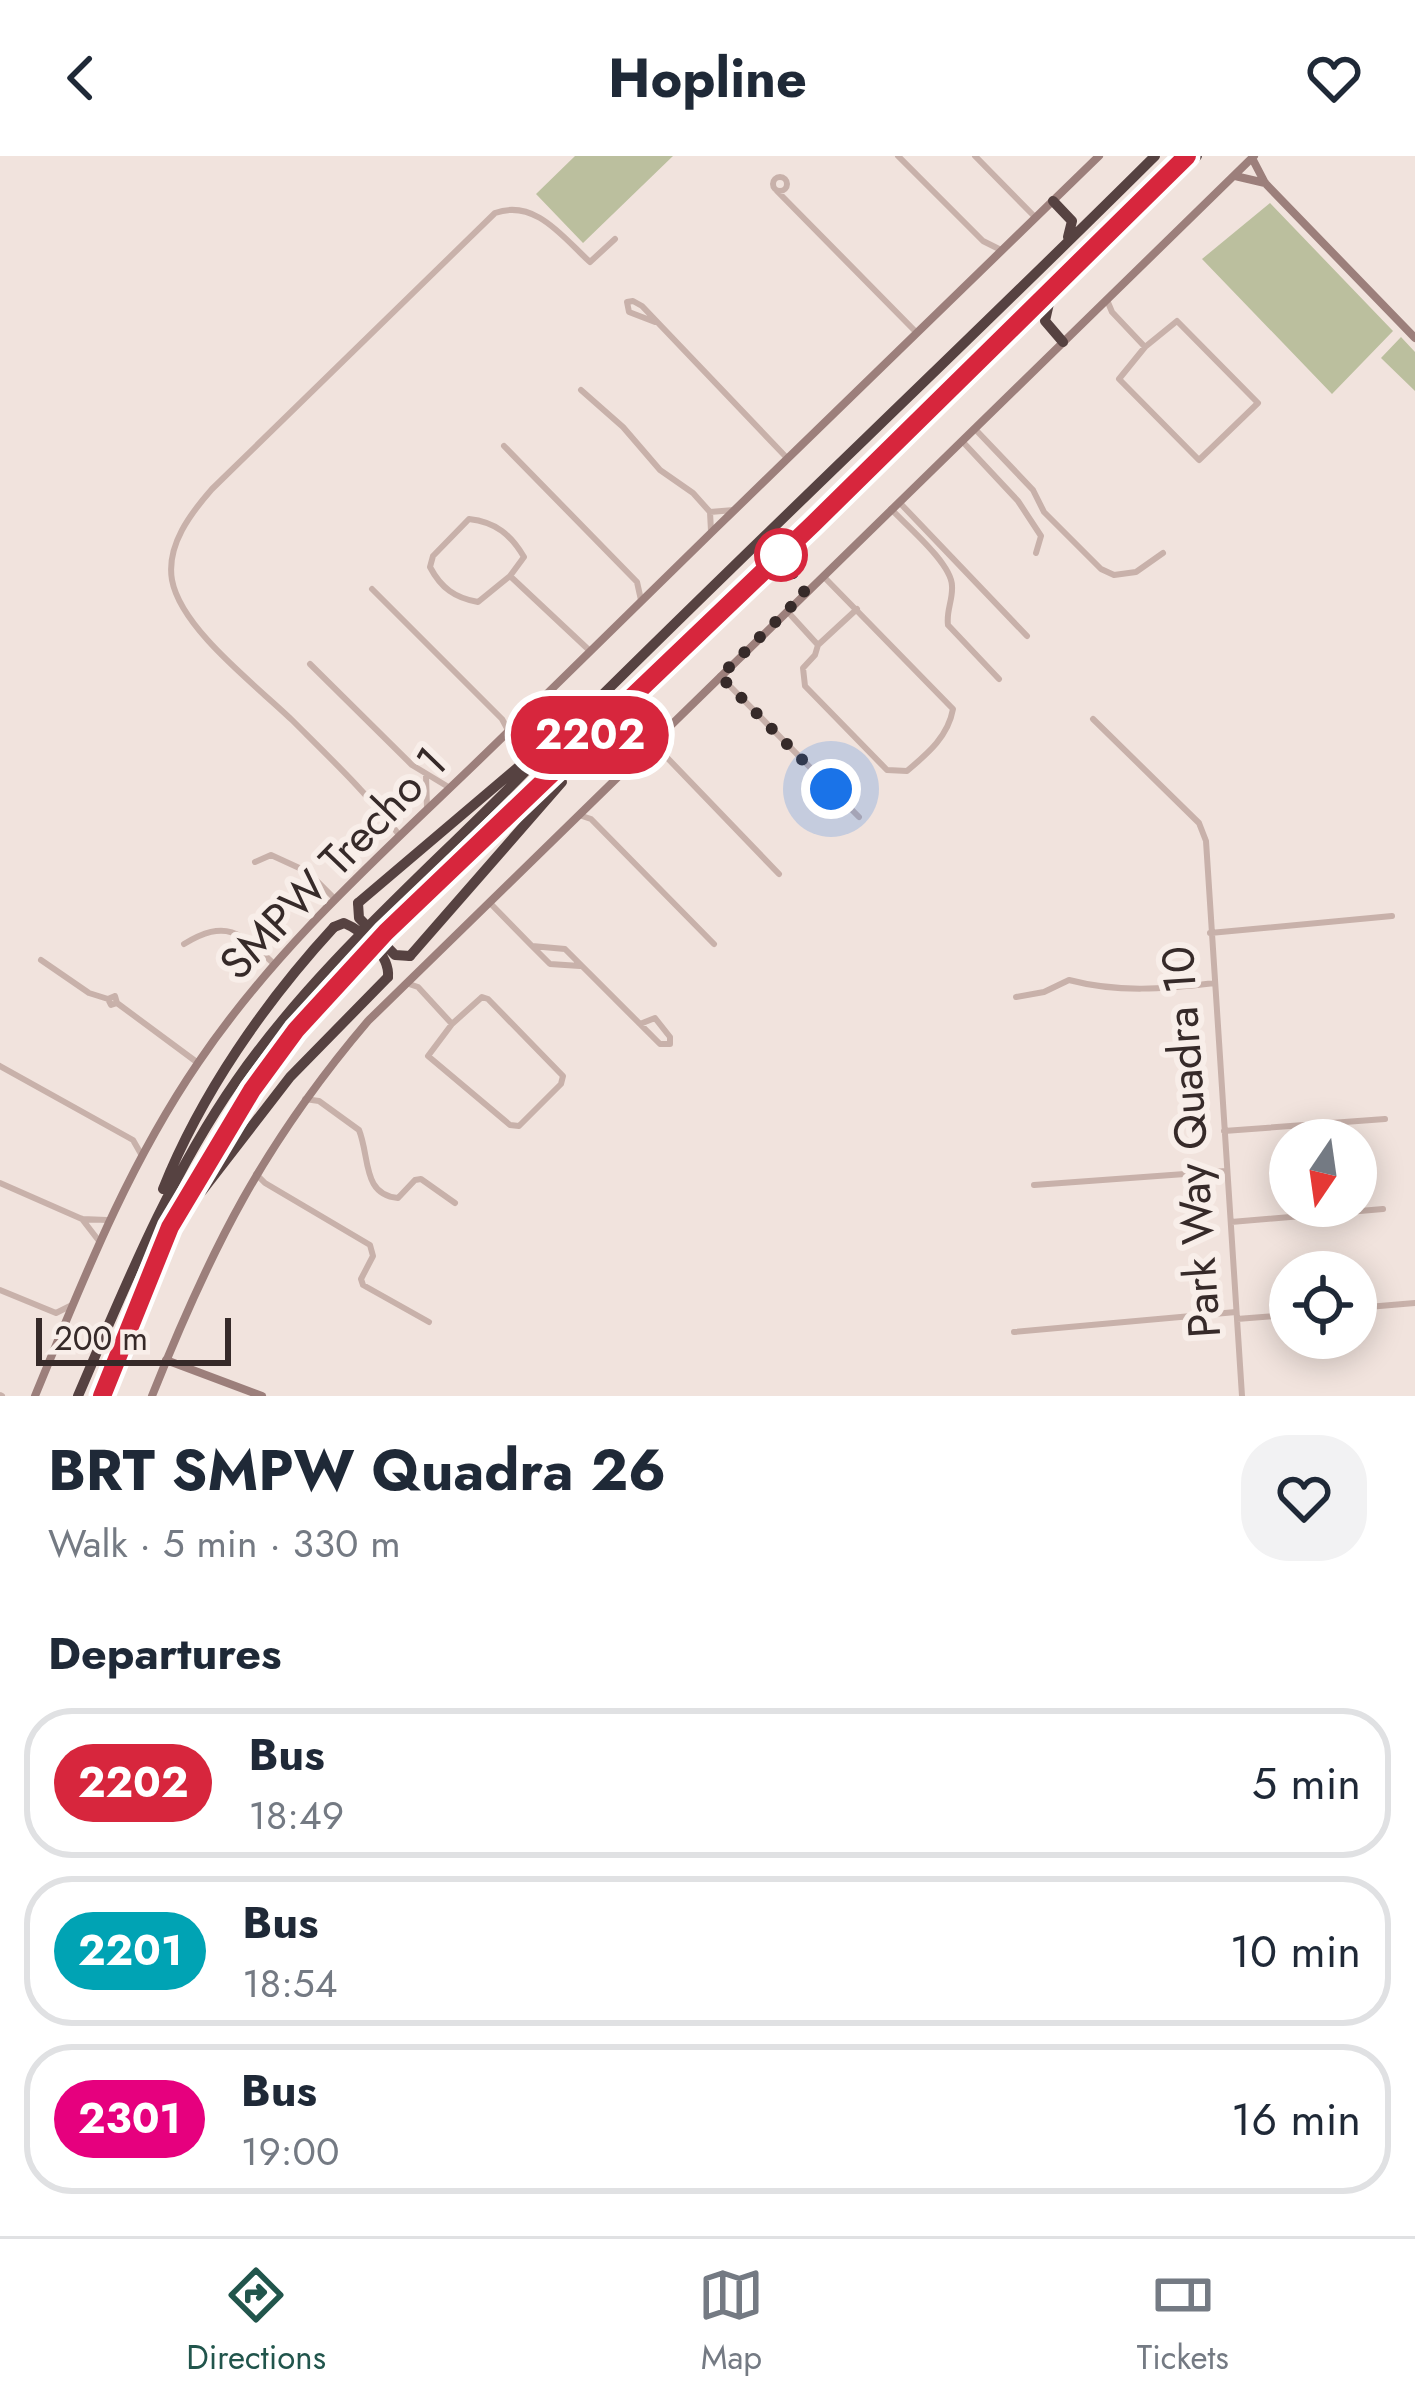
<!DOCTYPE html>
<meta charset="utf-8">
<style>
:root{--surface:#fff;--page:#f2f2f3;--text:#1f2937;--muted:#747a83;--line:#e0e1e3;--accent:#21554c}
body{margin:0;font-family:Jost,sans-serif;background:var(--page);color:var(--text);height:100vh;display:flex;flex-direction:column;font-size:45px;white-space:nowrap}
*{box-sizing:border-box;margin:0}
p{font-size:39px;color:var(--muted)}
.icon{flex:none;width:66px;height:66px;fill:none;stroke:currentColor;stroke-width:2;stroke-linecap:round;stroke-linejoin:round}
.map{position:relative;height:1240px;overflow:hidden}
.details{display:flex;flex-direction:column;background:var(--surface);flex:1}
.details>*{flex:none}
.badge{padding:0 24px;border-radius:39px;font-size:42px;line-height:78px}
.needle{width:78px;rotate:193deg}
.fabs{position:absolute;left:1269px;top:963px;display:grid;gap:24px}
.fabs a{display:grid;place-items:center;width:108px;height:108px;border-radius:50%;background:var(--surface);box-shadow:0 6px 30px #0003;font-size:60px}
.scale{position:absolute;left:36px;bottom:30px;width:195px;box-sizing:border-box;padding-left:12px;border:6px solid #362a29;border-top:0;font-size:33px;line-height:42px;white-space:nowrap;color:#362a29;-webkit-text-stroke:9px #f8eee9;paint-order:stroke}
.you{position:absolute;width:60px;height:60px;margin:-30px;border:9px solid #fff;border-radius:50%;background:#1a73e8;box-shadow:0 0 0 18px #1a73e833}
.map>.badge{position:absolute;translate:-50% -50%;box-shadow:0 0 0 6px #fff}
h2{padding:0 48px;font-size:45px;line-height:108px}
.round{display:grid;place-items:center;flex:none;width:126px;height:126px;border-radius:48px;background:var(--page)}
.overview{display:flex;align-items:center;justify-content:space-between;height:204px;padding:0 48px}
h1{font-size:57px;font-weight:700;line-height:90px}
ul{padding:0;list-style:none}
li{display:flex;align-items:center;gap:36px;height:150px;margin:0 24px 18px;padding:0 24px;border:6px solid var(--line);border-radius:48px}
li div{flex:1}
li b{display:block;font-size:45px}
li em{font-style:normal}
li .badge{min-width:132px;font-weight:700;text-align:center}
header{display:flex;justify-content:space-between;align-items:center;height:156px;padding:0 48px;background:var(--surface);font-size:54px;font-weight:700}
.tab-bar{display:flex;justify-content:space-around;align-items:center;height:168px;border-top:3px solid var(--line);background:var(--surface);font-size:33px;color:var(--muted)}
.tab-bar a{display:grid;justify-items:center;gap:6px}
.tab-bar .active{color:var(--accent)}
.map>svg:first-child{display:block}
.green{fill:#bbbf9e}
.lines{fill:none;stroke-linecap:round;stroke-linejoin:round}
.street{stroke:#c8b1aa;stroke-width:6}
.secondary{stroke:#9c7f7b;stroke-width:8}
.highway{stroke:#564241;stroke-width:10}
.highway-bridge{stroke:#564241;stroke-width:10}
.line-casing{stroke:#fff;stroke-width:27}
.line{stroke:#d7263d;stroke-width:18}
.walk{stroke:#362a29;stroke-width:12;stroke-dasharray:0 21.6}
.stop-dot{fill:#fff;stroke:#d7263d;stroke-width:6}
.labels{text-anchor:middle;dominant-baseline:central;stroke-width:12;stroke-linejoin:round;paint-order:stroke}
.street-label{font-size:45px;fill:#362a29;stroke:#f8eee9}
</style>
<header><svg class="icon" aria-label="back" viewBox="0 0 24 24"><path d="M15 5l-7 7 7 7"/></svg>Hopline<svg class="icon" aria-label="heart" viewBox="0 0 24 24"><path d="M12 20l-8-8c-3-5 5-10 8-4 3-6 11-1 8 4z"/></svg></header>
<div class="map">
<svg width="1415" height="1240" viewBox="0 0 1415 1240">
<rect width="100%" height="100%" fill="#f1e3dd"/>
<path class="green" d="M575 0H673L583 87 536 38Z
M1270 47 1393 175 1332 238 1202 103Z
M1401 181 1415 196V235L1381 202Z"/>
<g class="lines">
<path class="street" d="M898 0 983 85 1001 94
M975 0 1035 61
M773 28a7 7 0 1 1 14 0a7 7 0 1 1-14 0Z
M777 35 916 176
M1107 144 1112 156 1145 191
M1177 165 1258 247 1199 304 1119 223 1145 191Z
M655 166 629 156 627 146 633 145 642 150 787 302
M581 234 623 271 660 314 693 337 710 356 711 375
M975 273 1033 334 1044 356 1101 413 1114 419 1136 416 1163 397
M962 285 1018 345 1041 380 1036 397
M504 290 637 426 641 444
M899 346 1027 480
M891 353C907 370 952 408 952 430 953 444 946 455 948 469L999 523
M710 356 734 354
M510 420 478 446C455 442 441 432 430 411L433 400 469 363C496 366 511 379 524 401L510 420 590 495
M372 433 502 563 509 576
M787 455 818 489 815 499 803 512 805 530 887 614 907 615C927 598 948 581 953 553L824 421
M818 489 857 453
M310 508 412 609 450 632
M720 520 859 661
M1093 563 1199 667 1206 685 1242 1240
M653 587 779 718
M426 620 427 652
M579 659 591 663 714 788
M400 680C368 638 329 601 292 564 257 530 181 473 172 424 166 389 191 357 212 333L495 57C536 42 565 84 590 106L615 83
M255 706 271 699 308 716 335 743
M489 746 532 790 565 793 660 888H670V881L655 862 640 868
M1210 777 1392 760
M184 788C227 762 241 777 274 808
M532 790 550 808 580 810
M41 804 89 837 108 843 111 849 117 847 115 840 108 843
M406 827 418 831 452 868
M482 841 488 843 563 920 561 928 519 970 510 969 428 900 452 868Z
M1016 841 1044 836 1069 824C1118 837 1165 833 1215 827
M117 847 198 907
M0 910 133 984 141 998
M305 943 319 945 359 974C370 1001 362 1039 398 1042L415 1024 421 1023 455 1047
M1224 975 1385 963
M256 1018 265 1027 370 1089 373 1100 361 1123 363 1129 429 1166
M0 1027 82 1063 107 1064
M1034 1029 1226 1015
M82 1063 99 1085
M1231 1066 1383 1053
M0 1134 56 1157 70 1150
M1356 1152 1415 1147
M1237 1163 1290 1159
M1014 1176 1236 1156
M0 1239 2 1240"/>
<path class="secondary" d="M1252 2 1265 27 1415 182
M1235 20 1265 27
M166 1204 262 1240
M35 1240C83 1124 127 1011 198 907 285 778 405 678 514 570 708 379 904 189 1099 0
M152 1240C211 1092 264 987 368 865L1254 0"/>
<path class="highway" d="M1053 45 1072 65 1068 81
M1050 143 1045 165 1063 186
M358 747 536 596
M410 800 562 626
M163 1033C201 938 265 846 334 771
M202 1035 290 921 388 821
M78 1240C125 1131 168 1023 236 925 314 813 418 724 514 627 724 415 943 211 1155 0
M109 1240C148 1136 188 1033 251 942 285 894 326 851 364 808L1197 0"/>
<path class="highway-bridge" d="M358 747 359 762 395 799 410 800
M334 771 344 767C363 775 390 799 388 821"/>
</g>
<g class="lines">
<g class="line-casing">
<path id="line" d="M102 1240 170 1071 252 934 296 874 386 776 813 368 1187 0"/>
</g>
<use href="#line" class="line"/>
<path class="walk" d="M781 399 805 437 720 520 831 633"/>
</g>
<circle class="stop-dot" cx="781" cy="399" r="24"/>
<g class="labels">
<g class="street-label">
<text transform="translate(333 707) rotate(-46)">SMPW Trecho 1</text>
<text transform="translate(1191 986) rotate(-94)">Park Way Quadra 10</text>
</g>
</g>
</svg>
<div class="fabs">
<a><svg class="needle" viewBox="-14 -14 28 28"><path d="M0-13l5 13h-10z" fill="#e53935"/><path d="M0 13l5-13h-10z" fill="#747a83"/></svg></a>
<a><svg class="icon" aria-label="locate" viewBox="0 0 24 24"><circle cx="12" cy="12" r="6"/><path d="M12 2v4M12 18v4M2 12h4M18 12h4"/></svg></a>
</div>
<div class="scale">200 m</div>
<div class="you" style="left:831px;top:633px"></div>
<b class="badge" style="left:590px;top:579px;background:#d7263d;color:#fff">2202</b>
</div>
<section class="details">
<div class="overview"><div><h1>BRT SMPW Quadra 26</h1><p>Walk · 5 min · 330 m</p></div><a class="round"><svg class="icon" aria-label="heart" viewBox="0 0 24 24"><path d="M12 20l-8-8c-3-5 5-10 8-4 3-6 11-1 8 4z"/></svg></a></div>
<h2>Departures</h2>
<ul>
<li><span class="badge" style="background:#d7263d;color:#fff">2202</span><div><b>Bus</b><p>18:49</p></div><em>5 min</em></li>
<li><span class="badge" style="background:#00a3b4;color:#fff">2201</span><div><b>Bus</b><p>18:54</p></div><em>10 min</em></li>
<li><span class="badge" style="background:#e6007e;color:#fff">2301</span><div><b>Bus</b><p>19:00</p></div><em>16 min</em></li>
</ul>
</section>
<nav class="tab-bar">
<a class="active"><svg class="icon" aria-label="directions" viewBox="0 0 24 24"><path d="M12 3l9 9-9 9-9-9zM9 14v-3h6M13 9l2 2-2 2"/></svg>Directions</a>
<a><svg class="icon" aria-label="map" viewBox="0 0 24 24"><path d="M3 6l6-2 6 2 6-2v14l-6 2-6-2-6 2zM9 4v14M15 6v14"/></svg>Map</a>
<a><svg class="icon" aria-label="tickets" viewBox="0 0 24 24"><path d="M3 7h18v10H3zM15 7v10"/></svg>Tickets</a>
</nav>
